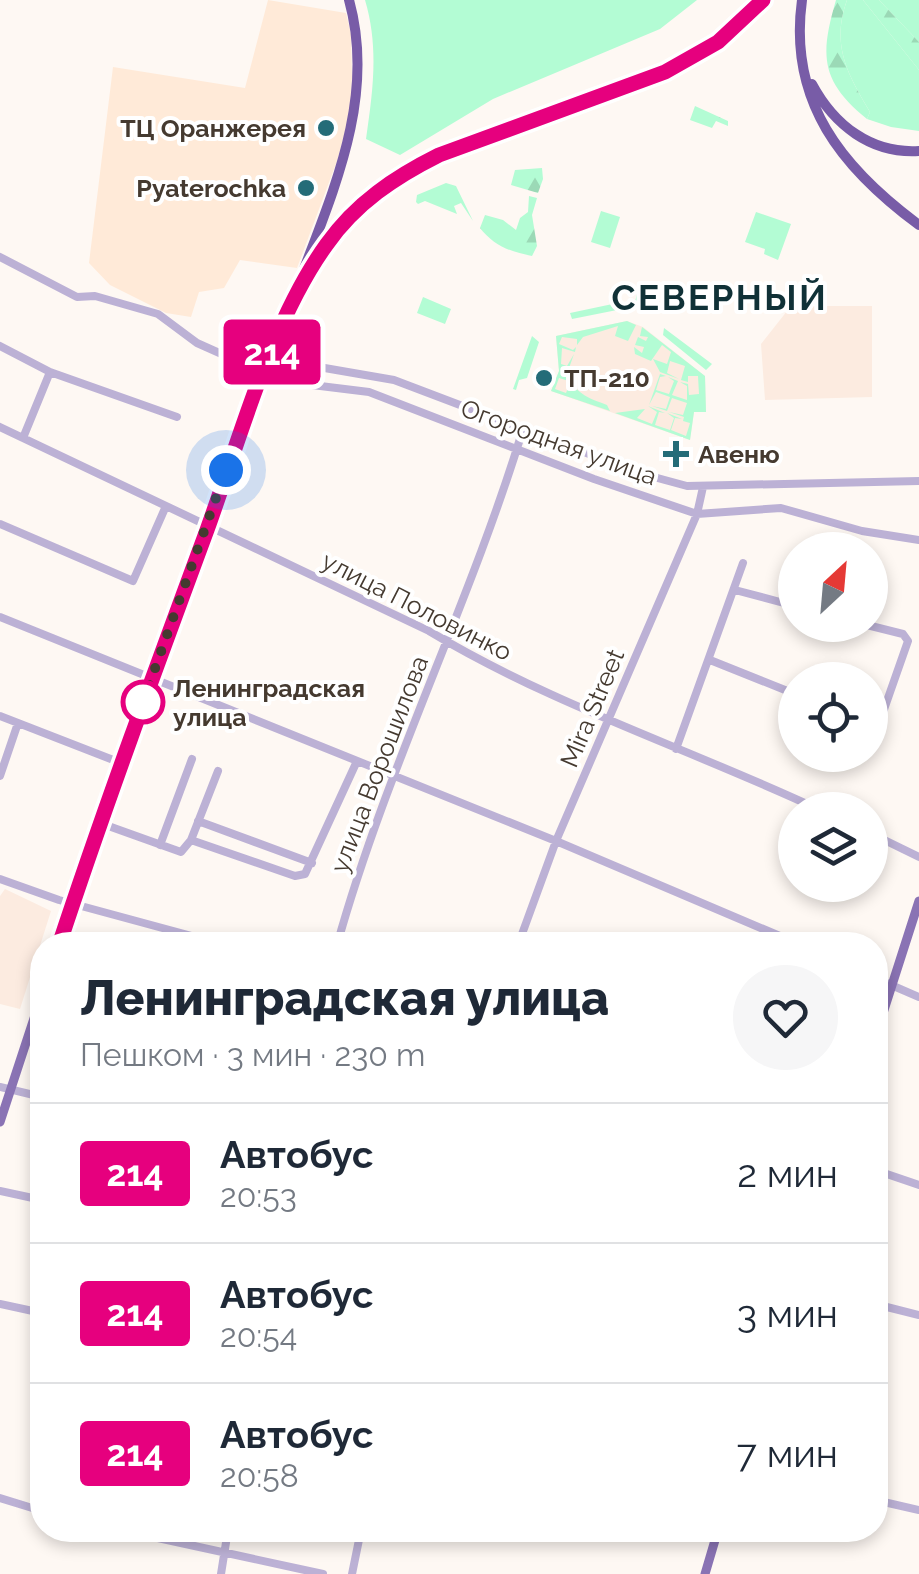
<!DOCTYPE html>
<html lang="ru">
<meta charset="utf-8">
<style>
:root{--surface:#fff;--page:#f6f6f7;--text:#1f2937;--muted:#747a83;--line:#e0e1e3}
body{margin:0;font-family:Raleway,sans-serif;background:var(--page);color:var(--text);height:100vh;display:flex;flex-direction:column;font-size:38px;white-space:nowrap}
*{box-sizing:border-box;margin:0}
p{font-size:32px;color:var(--muted)}
.icon{flex:none;width:55px;height:55px;fill:none;stroke:currentColor;stroke-width:2;stroke-linecap:round;stroke-linejoin:round}
.map{position:relative;flex:1;overflow:hidden}
.details{position:absolute;left:30px;top:932px;width:858px;height:610px;display:flex;flex-direction:column;background:var(--surface);border-radius:40px;box-shadow:0 5px 15px #0003}
.details>*{flex:none}
.badge{padding:0 20px;border-radius:8px;font-size:35px;line-height:65px}
.needle{width:65px;rotate:26deg}
.buttons{position:absolute;left:778px;top:532px;display:grid;gap:20px}
.buttons a{display:grid;place-items:center;width:110px;height:110px;border-radius:50%;background:var(--surface);box-shadow:0 5px 15px #0003;font-size:50px}
.you{position:absolute;width:50px;height:50px;margin:-25px;border:8px solid #fff;border-radius:50%;background:#1a73e8;box-shadow:0 0 0 15px #1a73e833}
.map>.badge{position:absolute;translate:-50% -50%;box-shadow:0 0 0 5px #fff}
.round{display:grid;place-items:center;flex:none;width:105px;height:105px;border-radius:52px;background:var(--page)}
.headline{display:flex;align-items:center;justify-content:space-between;height:170px;padding:0 50px}
h1{font-size:48px;font-weight:800;line-height:75px}
ul{padding:0;list-style:none}
li{display:flex;align-items:center;gap:30px;height:140px;padding:0 50px;border-top:2px solid var(--line)}
li div{flex:1}
li b{display:block;font-size:38px}
li em{font-style:normal}
li .badge{min-width:110px;font-weight:700;text-align:center}
.map>svg:first-child{display:block}
.built{fill:#ffead8}
.education{fill:#fcebe0}
.grass{fill:#b3fcd4}
.forest{fill:url(#forest-firs)}
.lines{fill:none;stroke-linecap:round;stroke-linejoin:round}
.minor{stroke:#bcb1d5;stroke-width:8}
.major{stroke:#8a73b4;stroke-width:9}
.highway{stroke:#785ca7;stroke-width:10}
.line-casing{stroke:#fff;stroke-width:22}
.line{stroke:#e6007e;stroke-width:15}
.walk{stroke:#453a30;stroke-width:10;stroke-dasharray:0 18}
.poi-dot{fill:#246c78;stroke:#fff;stroke-width:4}
.stop-dot{fill:#fff;stroke:#e6007e;stroke-width:5}
.labels{text-anchor:middle;dominant-baseline:central;stroke-width:8;stroke-linejoin:round;paint-order:stroke}
.poi-label{font-size:25px;font-weight:bold;fill:#453a30;stroke:#fff;text-anchor:end}
.street-label{font-size:25px;fill:#453a30;stroke:#fff}
.stop-label{font-size:25px;font-weight:bold;fill:#453a30;stroke:#fff;text-anchor:start}
.district-label{font-size:35px;font-weight:bold;letter-spacing:2.5px;fill:#103137;stroke:#fff}
</style>
<div class="map">
<svg width="919" height="1574" viewBox="0 0 919 1574">
<defs>
<pattern id="forest-firs" width="22" height="20" patternUnits="userSpaceOnUse" patternTransform="scale(2.5)"><rect width="22" height="20" fill="#b3fcd4"/><path d="M5 1l3.5 6h-7zM16 11l3.5 6h-7z" fill="#9bd9b6"/></pattern>
</defs>
<rect width="100%" height="100%" fill="#fef8f3"/>
<path class="built" d="M268 0 346 13 351 34 352 78 350 114 337 161 297 268 240 260 224 288 199 292 191 317 166 313 110 285 89 263 113 67 245 88Z"/>
<path class="education" d="M791 306H872V397L765 400 761 344Z
M627 321 643 327 705 376 706 412H694L690 440 551 391 559 371 556 336Z
M5 889 51 911 20 1009 0 1004V896Z"/>
<path class="grass" d="M365 0H697L660 29 493 99 400 155 366 139C373 91 379 47 365 0Z
M847 0H863L919 70V131L891 127 867 119 870 112C847 73 831 45 847 0Z
M879 0H919V42Z
M446 183 456 186 473 221 461 203 454 206 457 214 425 201 418 204 416 202 417 195Z
M601 211 620 217 610 248 591 242Z
M756 212 791 224 778 260 764 254 765 249 745 242Z
M638 291 637 306 572 319 570 313 622 302 634 305Z
M423 297 451 309 445 324 417 313Z
M627 321 636 325 628 341 615 336 618 326 583 337 577 345V339L562 337 559 344 573 350 576 347 575 352 562 348 561 364 567 366 574 354 568 371 572 382 559 378 555 389 566 393 570 383C585 397 586 397 607 405L610 411 551 391 559 371 556 336Z
M642 327 705 376 706 412H694L690 440 615 413 645 409 637 418 652 424 657 412 648 406 665 413 659 412 655 425 670 430 674 418 667 413 682 419 675 418 671 430 686 436 690 423 683 421 684 417 669 412 683 415 687 403 672 398 667 411 652 406 666 409 670 397 656 392 649 405 660 374 666 376 660 377 656 390 669 394 674 381 668 377 678 381 672 395 687 400V386L680 382 688 384 689 395 699 394 698 376H688V382L681 380 685 366 670 361 667 373 679 379 660 372 653 359 667 364 671 352 662 345 651 361 635 354 634 347 642 353 644 347 635 345 638 337 646 341 648 337 640 336Z
M664 328 712 364 706 370 663 335Z
M532 336 539 342 527 378 519 380 516 390 513 389Z"/>
<path class="forest" d="M836 0H847C831 45 847 73 870 112L867 119C820 81 820 55 836 0Z
M863 0H879L919 42V70Z
M695 106 728 121V126L716 121 712 128 690 120Z
M542 168 543 179 538 193 511 185 515 170Z
M529 196 537 198 532 215 537 246 532 256C511 252 494 246 480 228L485 215 503 220 516 230 520 218 528 212Z"/>
<g class="lines">
<path class="minor" d="M0 257 77 297 95 296 158 314 197 343 264 373
M0 346 50 372 177 417
M267 364 313 366 394 380 639 473 687 486 919 481
M304 384 369 392 594 479 697 514 781 508 862 531 919 540
M0 427 429 631C552 705 690 749 820 810
M23 438 50 372
M0 524 133 581 166 506
M735 590 795 606
M0 617 556 841 801 945
M867 625 903 634 908 641 881 718 875 726 870 724
M710 660 795 694
M0 716 121 763
M676 749 743 563
M0 776 18 723
M198 821 312 863
M100 823 181 852 191 840 295 876 305 874 357 761
M870 833 919 857
M191 840 218 771
M160 845 192 759
M0 879 59 900 225 945
M337 945C386 769 470 604 523 429
M518 945 556 841 697 514 703 487
M875 978 919 997
M0 1087 42 1097
M875 1170 919 1185
M0 1191 42 1200
M0 1304 42 1313
M875 1304 919 1315
M0 1498 42 1511
M875 1500 919 1510
M121 1530 323 1574
M221 1574 228 1530
M352 1574 361 1530"/>
<path class="major" d="M59 945 235 443 286 316
M875 1038 919 901
M0 1122 42 994
M705 1574 718 1530"/>
<path class="highway" d="M802 0C788 102 842 168 919 225
M812 84C834 125 871 154 919 151
M304 269C337 182 375 93 349 0
M286 316C359 160 459 148 608 95 666 74 722 49 763 0"/>
</g>
<g class="lines">
<g class="line-casing">
<path id="line" d="M59 945C105 806 156 668 207 530 240 439 271 321 327 244 356 203 395 177 439 155L665 72 718 42 763 0"/>
</g>
<use href="#line" class="line"/>
<path class="walk" d="M143 702 226 470"/>
</g>
<g class="poi-dot">
<circle cx="326" cy="128" r="10"/>
<circle cx="306" cy="188" r="10"/>
<circle cx="544" cy="378" r="10"/>
<path d="M671 439h10v10h10v10h-10v10h-10v-10h-10v-10h10z"/>
</g>
<circle class="stop-dot" cx="143" cy="702" r="20"/>
<g class="labels">
<g class="poi-label">
<text x="306" y="128">ТЦ Оранжерея</text>
<text x="286" y="188">Pyaterochka</text>
<text x="564" y="378" text-anchor="start">ТП-210</text>
<text x="698" y="454" text-anchor="start">Авеню</text>
</g>
<g class="street-label">
<text transform="translate(559 442) rotate(20)">Огородная улица</text>
<text transform="translate(417 606) rotate(27)">улица Половинко</text>
<text transform="translate(592 708) rotate(-67)">Mira Street</text>
<text transform="translate(379 764) rotate(-69)">улица Ворошилова</text>
</g>
<g class="stop-label">
<text x="173" y="688">Ленинградская<tspan x="173" dy="29">улица</tspan></text>
</g>
<g class="district-label">
<text x="720" y="297">СЕВЕРНЫЙ</text>
</g>
</g>
</svg>
<div class="buttons">
<a><svg class="needle" viewBox="-14 -14 28 28"><path d="M0-13l5 13h-10z" fill="#e53935"/><path d="M0 13l5-13h-10z" fill="#747a83"/></svg></a>
<a><svg class="icon" aria-label="locate" viewBox="0 0 24 24"><circle cx="12" cy="12" r="6"/><path d="M12 2v4M12 18v4M2 12h4M18 12h4"/></svg></a>
<a><svg class="icon" aria-label="layers" viewBox="0 0 24 24"><path d="M12 4l9 5-9 5-9-5zM3 14l9 5 9-5"/></svg></a>
</div>
<div class="you" style="left:226px;top:470px"></div>
<b class="badge" style="left:272px;top:352px;background:#e6007e;color:#fff">214</b>
<section class="details">
<div class="headline"><div><h1>Ленинградская улица</h1><p>Пешком · 3 мин · 230 m</p></div><a class="round"><svg class="icon" aria-label="heart" viewBox="0 0 24 24"><path d="M12 20l-8-8c-3-5 5-10 8-4 3-6 11-1 8 4z"/></svg></a></div>
<ul>
<li><span class="badge" style="background:#e6007e;color:#fff">214</span><div><b>Автобус</b><p>20:53</p></div><em>2 мин</em></li>
<li><span class="badge" style="background:#e6007e;color:#fff">214</span><div><b>Автобус</b><p>20:54</p></div><em>3 мин</em></li>
<li><span class="badge" style="background:#e6007e;color:#fff">214</span><div><b>Автобус</b><p>20:58</p></div><em>7 мин</em></li>
</ul>
</section>
</div>
